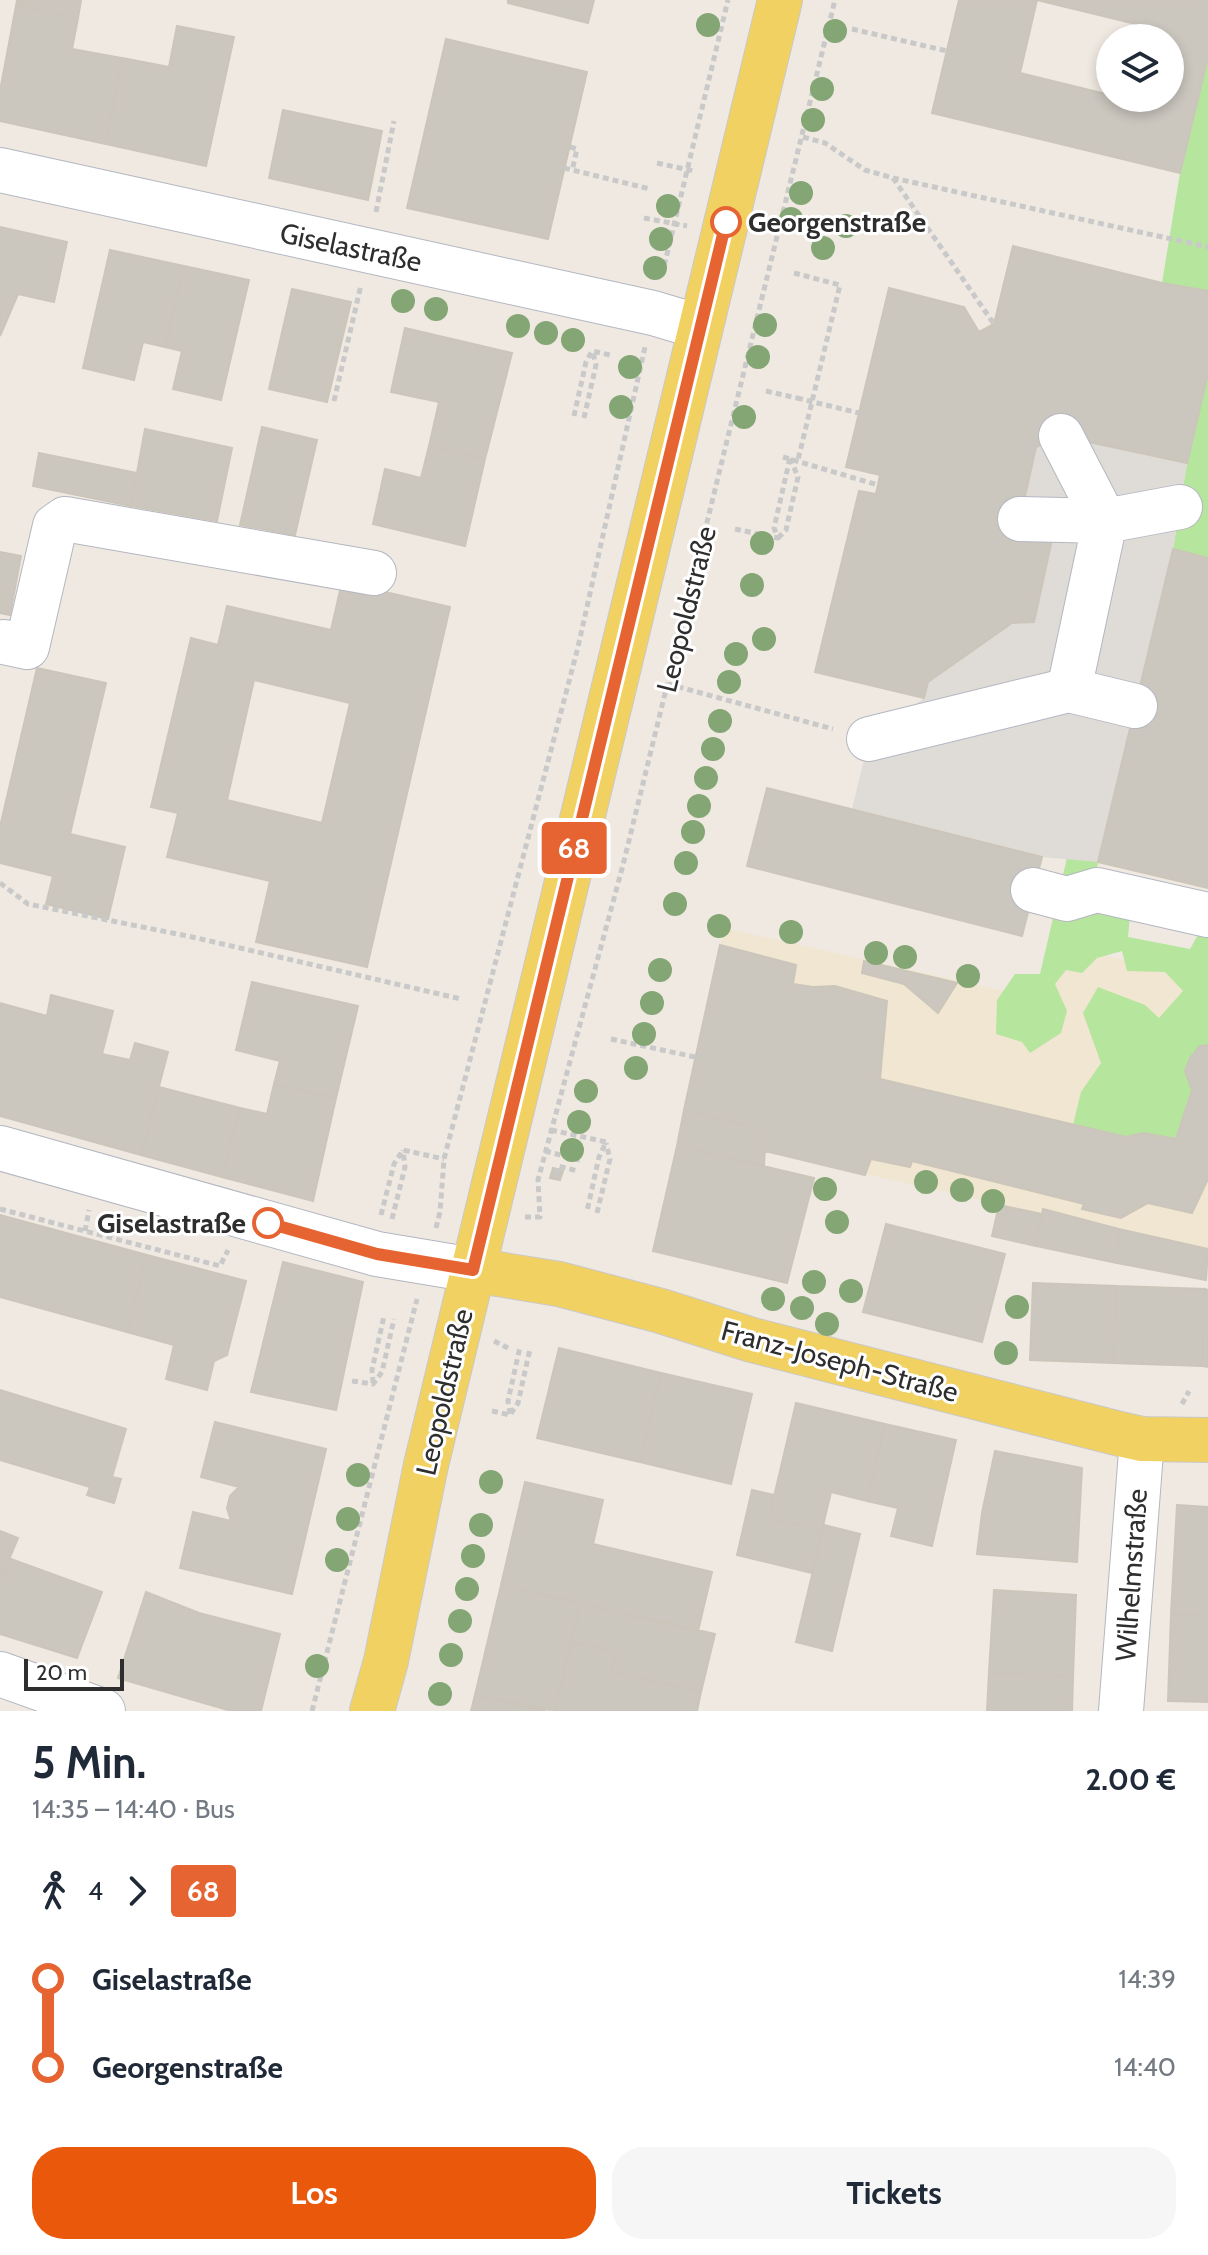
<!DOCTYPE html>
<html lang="de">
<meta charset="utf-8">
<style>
:root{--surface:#fff;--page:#f6f6f7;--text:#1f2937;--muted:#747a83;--accent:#ea580c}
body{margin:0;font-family:Cabin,sans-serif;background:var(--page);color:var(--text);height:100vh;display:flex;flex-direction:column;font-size:30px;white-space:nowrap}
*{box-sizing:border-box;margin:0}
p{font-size:26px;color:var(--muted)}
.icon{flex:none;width:44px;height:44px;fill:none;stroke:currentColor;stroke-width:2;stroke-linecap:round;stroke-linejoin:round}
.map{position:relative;height:1711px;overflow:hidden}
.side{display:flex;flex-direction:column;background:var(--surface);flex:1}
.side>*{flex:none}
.badge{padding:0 16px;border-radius:6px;font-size:28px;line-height:52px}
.buttons{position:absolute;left:1096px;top:24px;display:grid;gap:16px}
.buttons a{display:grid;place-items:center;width:88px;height:88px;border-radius:50%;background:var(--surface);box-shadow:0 4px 12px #0003;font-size:40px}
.scale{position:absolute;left:24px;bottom:20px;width:100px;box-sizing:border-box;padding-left:8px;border:4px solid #2e2e2e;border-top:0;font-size:22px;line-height:28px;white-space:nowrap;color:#2e2e2e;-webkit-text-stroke:6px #fff;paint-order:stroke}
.map>.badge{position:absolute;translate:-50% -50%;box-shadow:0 0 0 4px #fff}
.legs{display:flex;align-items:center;gap:12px;height:88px;padding:0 32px;font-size:26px}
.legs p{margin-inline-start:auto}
.overview{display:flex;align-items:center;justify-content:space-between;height:136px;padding:0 32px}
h1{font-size:44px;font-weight:800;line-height:60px}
.cta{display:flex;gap:16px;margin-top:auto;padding:16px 32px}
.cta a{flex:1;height:92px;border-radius:32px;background:var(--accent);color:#fff;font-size:32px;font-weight:800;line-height:92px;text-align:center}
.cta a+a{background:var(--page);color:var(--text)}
ul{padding:0 32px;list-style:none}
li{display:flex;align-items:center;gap:28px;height:88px;font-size:30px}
li i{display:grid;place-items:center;width:12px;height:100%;margin:0 10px;background:currentColor}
li i::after{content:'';width:20px;height:20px;margin:-10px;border:6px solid;border-radius:50%;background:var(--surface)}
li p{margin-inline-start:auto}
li:first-child i{background:linear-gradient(#0000 50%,currentColor 0)}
li:last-child i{background:linear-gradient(currentColor 50%,#0000 0)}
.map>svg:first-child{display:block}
.education{fill:#f0e6d1}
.green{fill:#b6e59e}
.plaza{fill:#dfdcd8}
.building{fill:#cbc7bf;stroke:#cbc5ba;stroke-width:2;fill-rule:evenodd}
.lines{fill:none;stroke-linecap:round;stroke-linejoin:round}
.minor-casing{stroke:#b4b7c1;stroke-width:46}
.major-casing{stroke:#c9c9c9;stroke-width:46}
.path{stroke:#c9c9c9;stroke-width:5;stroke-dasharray:6 4;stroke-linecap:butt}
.minor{stroke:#fff;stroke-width:44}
.major{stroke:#f2d163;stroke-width:44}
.path-bridge{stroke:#c9c9c9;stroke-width:5;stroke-dasharray:6 4;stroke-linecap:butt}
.tree{fill:#84a574}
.line-1-casing{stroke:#fff;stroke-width:18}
.line-1{stroke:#e66432;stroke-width:12}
.stop-1-dot{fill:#fff;stroke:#e66432;stroke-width:4}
.labels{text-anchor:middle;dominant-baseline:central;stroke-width:6;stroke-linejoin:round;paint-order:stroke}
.stop-label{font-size:28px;font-weight:bold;fill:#2e2e2e;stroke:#fff;text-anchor:start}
.street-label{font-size:28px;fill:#2e2e2e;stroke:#fff}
</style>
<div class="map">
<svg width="1208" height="1711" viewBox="0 0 1208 1711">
<rect width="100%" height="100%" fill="#efe9e1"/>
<path class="education" d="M724 928 1022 995 1087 952 1202 977 1208 969V1249L1044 1209 1042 1214 765 1151 684 1110Z"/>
<path class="green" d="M1208 59V291L1162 283 1180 173Z
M1208 373V558L1173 549 1187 463Z
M1076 819 1098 862 1095 882 1131 904 1128 937 1190 949 1208 917V1045C1195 1048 1190 1059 1185 1071L1192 1090 1176 1139 1143 1133 1126 1137 1073 1125 1081 1092 1101 1063 1083 1013 1098 987 1145 1005 1159 1018 1183 991 1165 972 1127 971 1122 951 1097 958 1082 973 1066 970 1055 984 1067 1011 1061 1033 1030 1053 1022 1042 996 1034 997 1000 1015 974H1040Z"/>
<path class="plaza" d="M1061 436 1187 463 1173 549 1098 862 1042 857 852 809 869 739 924 698 928 682 1012 623 1018 528 1036 447Z"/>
<path class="building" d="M17 0H81L78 18 16 6Z
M508 0H594L588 23 508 3Z
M959 0H1208V57L1180 173 932 113ZM1037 0 1140 25 1137 38H1170V98H1110V95L1020 73Z
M16 6 78 18 72 49 122 58 106 144 0 121V91Z
M177 26 234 37 206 166 106 144 122 58 169 67Z
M446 39 587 72 548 239 407 208Z
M283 110 382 131 368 200 269 178Z
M0 227 67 242 54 302 18 294 0 336Z
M1013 246 1162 283 1208 291V373L1187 463 1061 436 1036 447 1018 528 1053 535 1034 622 1012 623 928 682 924 698 815 672 859 491 876 494 880 475 846 467 889 288 964 307 979 332 994 324Z
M110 250 184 266 165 347 143 342 134 380 83 368Z
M184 266 249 280 221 400 173 389 182 351 165 347Z
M292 289 351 302 327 402 269 389Z
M405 328 512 353 485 459 429 446 439 402 391 392Z
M262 427 317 440 295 535 240 525Z
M145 429 232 448 217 521 131 506Z
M429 446 485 459 465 546 373 524 385 469 421 478Z
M39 453 137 473 131 506 33 486Z
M1173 549 1208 558V888L1098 862Z
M0 552 21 556 10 615 0 613Z
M342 582 450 607 367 967 256 942 270 881 167 857 178 813 151 807 191 638 218 645 227 606 331 630ZM254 680 350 703 322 823 227 800Z
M37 668 106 683 70 834 125 847 108 919 46 904 53 876 0 863V827Z
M767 788 1042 857 1022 936 747 866Z
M720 945 796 965 793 984 813 987 835 986 887 1001 880 1079 1126 1137 1143 1133 1176 1139 1192 1090 1185 1071 1190 1058 1200 1046 1208 1045V1179L1192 1213 1148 1203 1121 1218 1082 1209 1084 1204 912 1161 910 1167 871 1159 865 1175 765 1151 766 1130 684 1110Z
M864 961 957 983 938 1013 904 984 862 973Z
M252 982 358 1006 336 1098 274 1084 280 1061 236 1050Z
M51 995 113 1011 102 1054 130 1060 135 1043 168 1052 141 1155 0 1116V1003L47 1016Z
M274 1084 336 1098 313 1201 222 1177 240 1108 267 1114Z
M159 1087 240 1108 222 1177 141 1155Z
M684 1110 766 1130 764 1166 677 1146Z
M677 1146 814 1178 787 1283 653 1251Z
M553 1168 563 1171 560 1180 550 1178Z
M999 1205 1042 1214 1036 1246 992 1236Z
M1043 1209 1119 1229 1117 1263 1036 1246Z
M0 1215 147 1255 127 1332 0 1297Z
M886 1224 1005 1254 982 1342 863 1312Z
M1119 1229 1208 1249 1206 1280 1117 1263Z
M147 1255 246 1281 227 1355 214 1361 207 1390 166 1379 174 1345 127 1332Z
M283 1262 363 1282 336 1410 251 1392Z
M1033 1283 1116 1286 1113 1363 1030 1360Z
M1116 1286 1205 1289 1202 1366 1113 1363Z
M1205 1289 1208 1290V1367L1202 1366Z
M559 1348 661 1373 640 1462 537 1438Z
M661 1373 752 1394 731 1484 640 1462Z
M0 1390 126 1429 112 1477 121 1479 114 1503 87 1495 90 1487 0 1460Z
M796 1403 885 1424 867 1501 831 1492 822 1530 769 1518Z
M215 1422 326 1449 292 1594 180 1568 193 1512 231 1521 227 1508 230 1496 239 1487 201 1477Z
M885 1424 956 1440 932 1546 891 1536 898 1508 867 1501Z
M995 1451 1082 1468 1077 1562 977 1554 982 1513Z
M525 1482 603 1500 593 1544 712 1572 698 1631 501 1585Z
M752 1490 774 1495 769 1518 822 1530 812 1573 737 1555Z
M1177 1505 1208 1507V1615L1171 1614Z
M824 1525 860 1534 832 1651 796 1642Z
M0 1531 18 1538 0 1581Z
M8 1558 102 1592 77 1658 0 1634V1581Z
M501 1585 580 1603 555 1711 475 1695Z
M994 1590 1076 1595 1073 1677 989 1672Z
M146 1592 199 1613 280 1634 261 1711H231L118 1678Z
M580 1603 715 1634 701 1692 611 1671 616 1652 572 1642Z
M1171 1614 1208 1615V1702L1168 1701Z
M572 1642 616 1652 611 1671 701 1692 697 1711H555Z
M989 1672 1073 1677 1072 1711H987Z
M475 1695 546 1711H471Z"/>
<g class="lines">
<g class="minor-casing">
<path id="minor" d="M0 170 653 313 700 327
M1020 519 1105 521 1180 507
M4 642 27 647 55 526 65 519 374 573
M1069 690 1135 706
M869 739 1069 690 1105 521 1061 436
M1033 890 1067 899 1097 890 1208 915
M0 1148 377 1254 473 1270
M0 1674 103 1711
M1121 1711 1142 1439"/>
</g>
<g class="major-casing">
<path id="major" d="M473 1270 559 1284 661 1311 752 1340 1124 1435 1142 1439 1208 1440
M372 1711 386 1661 426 1465 780 0"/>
</g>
<path class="path" d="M852 29 947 51
M803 137 825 143 865 170 893 178 1208 247
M570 147 577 149 572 171
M657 163 694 171
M564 168 650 189
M893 178 994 324
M376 212 394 121
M644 218 687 226
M794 273 840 285 798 460
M662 275 728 0
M766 391 797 398
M334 401 361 285
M574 416 586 362 592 351 610 355
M584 418 596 365 593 353
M783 457 878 485
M735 529 778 538 774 528 790 458
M778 538 786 530 798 477 790 458
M668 684 833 729
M0 883 28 904 197 938 461 999
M611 1039 695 1057
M551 1130 606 1142 599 1157 587 1211
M545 1151 580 1160
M556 1174 558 1166 578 1171
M0 1209 220 1266 228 1250
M597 1213 610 1159 606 1143
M381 1215 394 1164 403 1150 444 1159
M525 1217H540L538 1180 623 865 835 0
M392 1219 405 1167 403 1150
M436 1228 440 1212 444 1159 578 647 645 347
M85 1231 89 1210
M494 1341 508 1348
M352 1381 373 1384 382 1372 394 1319
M373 1383 372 1370 384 1316
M1182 1404 1189 1391
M492 1411 510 1415 518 1403 530 1349
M510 1414 508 1401 520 1347
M312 1711 417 1299"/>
<use href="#minor" class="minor"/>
<use href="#major" class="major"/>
<path class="path-bridge" d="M797 398 859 413"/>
</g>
<g class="tree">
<circle cx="708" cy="25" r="12"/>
<circle cx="835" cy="31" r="12"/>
<circle cx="822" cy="89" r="12"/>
<circle cx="813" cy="120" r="12"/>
<circle cx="801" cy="193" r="12"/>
<circle cx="668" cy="206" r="12"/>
<circle cx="791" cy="219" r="12"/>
<circle cx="846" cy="226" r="12"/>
<circle cx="661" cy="239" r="12"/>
<circle cx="823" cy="248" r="12"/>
<circle cx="655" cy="268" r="12"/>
<circle cx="403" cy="301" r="12"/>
<circle cx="436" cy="309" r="12"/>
<circle cx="765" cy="325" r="12"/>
<circle cx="518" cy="326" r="12"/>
<circle cx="546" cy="333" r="12"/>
<circle cx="573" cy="340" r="12"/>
<circle cx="758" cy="357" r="12"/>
<circle cx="630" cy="367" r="12"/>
<circle cx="621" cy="407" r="12"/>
<circle cx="744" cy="417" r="12"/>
<circle cx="762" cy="543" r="12"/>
<circle cx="752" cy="585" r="12"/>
<circle cx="764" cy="639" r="12"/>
<circle cx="736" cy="654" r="12"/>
<circle cx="729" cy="682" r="12"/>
<circle cx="720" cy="721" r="12"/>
<circle cx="713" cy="749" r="12"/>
<circle cx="706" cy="778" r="12"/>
<circle cx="699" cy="806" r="12"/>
<circle cx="693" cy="832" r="12"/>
<circle cx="686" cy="863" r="12"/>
<circle cx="675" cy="904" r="12"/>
<circle cx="719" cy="926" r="12"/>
<circle cx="791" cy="932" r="12"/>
<circle cx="876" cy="953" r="12"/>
<circle cx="905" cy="957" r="12"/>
<circle cx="660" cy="970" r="12"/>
<circle cx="968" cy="976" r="12"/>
<circle cx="652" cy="1003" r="12"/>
<circle cx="644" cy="1034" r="12"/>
<circle cx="636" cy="1068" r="12"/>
<circle cx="586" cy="1091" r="12"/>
<circle cx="579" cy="1122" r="12"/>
<circle cx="572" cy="1150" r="12"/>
<circle cx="926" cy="1182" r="12"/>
<circle cx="825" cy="1189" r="12"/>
<circle cx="962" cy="1190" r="12"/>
<circle cx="993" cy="1201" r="12"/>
<circle cx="837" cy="1222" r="12"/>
<circle cx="814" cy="1282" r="12"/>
<circle cx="851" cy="1291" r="12"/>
<circle cx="773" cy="1299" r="12"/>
<circle cx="1017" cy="1307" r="12"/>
<circle cx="802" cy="1308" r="12"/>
<circle cx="827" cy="1324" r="12"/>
<circle cx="1006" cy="1353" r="12"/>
<circle cx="358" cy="1475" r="12"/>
<circle cx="491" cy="1482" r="12"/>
<circle cx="348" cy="1519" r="12"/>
<circle cx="481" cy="1525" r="12"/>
<circle cx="473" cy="1556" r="12"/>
<circle cx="337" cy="1560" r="12"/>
<circle cx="467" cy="1589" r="12"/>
<circle cx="460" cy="1621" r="12"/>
<circle cx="451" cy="1655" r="12"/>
<circle cx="317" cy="1666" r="12"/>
<circle cx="440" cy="1694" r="12"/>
</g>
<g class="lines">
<g class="line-1-casing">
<path id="line-1" d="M268 1223 377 1254 473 1270 726 222"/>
</g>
<use href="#line-1" class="line-1"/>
</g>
<g class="stop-1-dot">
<circle cx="726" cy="222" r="14"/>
<circle cx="268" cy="1223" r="14"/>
</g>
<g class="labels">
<g class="stop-label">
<text x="748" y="222">Georgenstraße</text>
<text x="246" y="1223" text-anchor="end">Giselastraße</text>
</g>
<g class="street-label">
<text transform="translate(351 247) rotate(12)">Giselastraße</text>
<text transform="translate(686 609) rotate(-76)">Leopoldstraße</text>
<text transform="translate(840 1361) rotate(15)">Franz-Joseph-Straße</text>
<text transform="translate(444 1392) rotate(-77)">Leopoldstraße</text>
<text transform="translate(1131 1575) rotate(-86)">Wilhelmstraße</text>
</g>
</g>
</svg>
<div class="buttons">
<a><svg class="icon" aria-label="layers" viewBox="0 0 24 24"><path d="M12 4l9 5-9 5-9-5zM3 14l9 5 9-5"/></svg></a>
</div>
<div class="scale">20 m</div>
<b class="badge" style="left:574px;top:848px;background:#e66432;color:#fff">68</b>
</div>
<section class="side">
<div class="overview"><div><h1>5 Min.</h1><p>14:35 – 14:40 · Bus</p></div><b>2.00 €</b></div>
<div class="legs"><svg class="icon" aria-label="walk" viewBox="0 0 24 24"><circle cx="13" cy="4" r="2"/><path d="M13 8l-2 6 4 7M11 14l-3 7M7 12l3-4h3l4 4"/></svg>4<svg class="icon" aria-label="forward" viewBox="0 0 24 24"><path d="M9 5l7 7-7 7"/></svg><b class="badge" style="background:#e66432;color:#fff">68</b></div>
<ul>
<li><i style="color:#e66432"></i><b>Giselastraße</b><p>14:39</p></li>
<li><i style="color:#e66432"></i><b>Georgenstraße</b><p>14:40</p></li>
</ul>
<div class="cta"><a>Los</a><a>Tickets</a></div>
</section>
